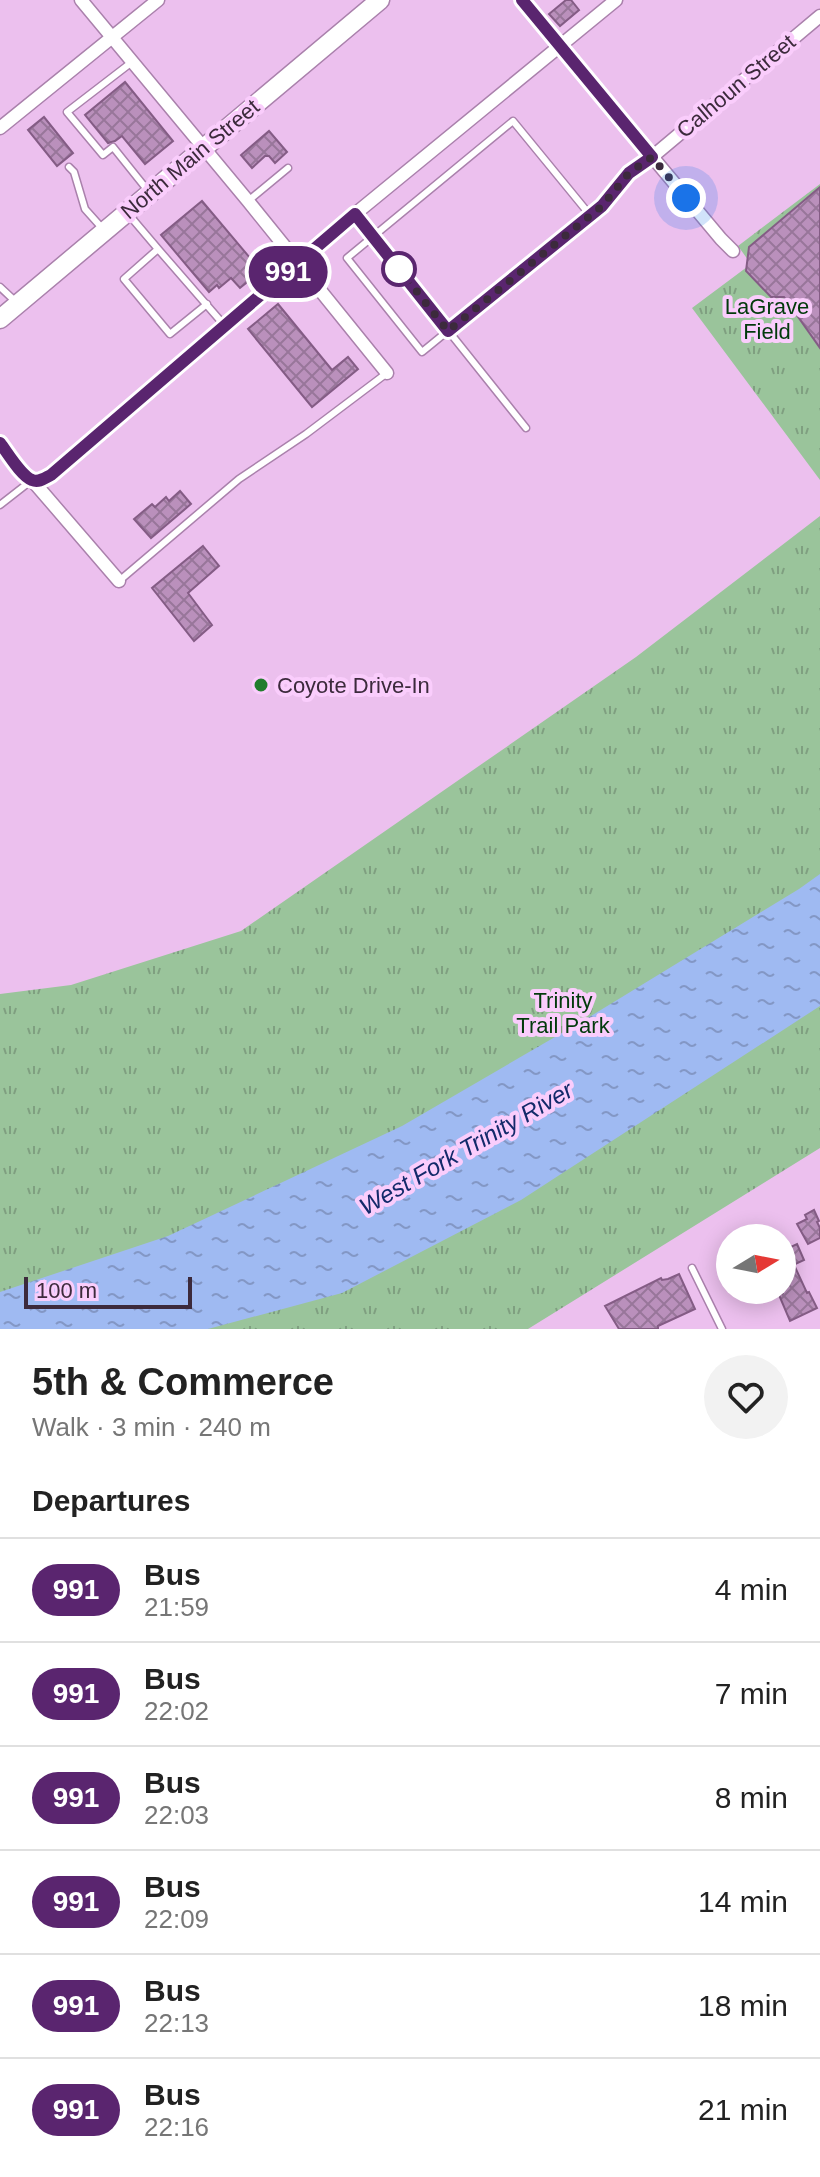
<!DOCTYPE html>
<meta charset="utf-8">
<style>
:root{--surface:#fff;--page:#f2f2f2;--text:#222;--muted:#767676;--line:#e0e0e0}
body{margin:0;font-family:Helvetica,sans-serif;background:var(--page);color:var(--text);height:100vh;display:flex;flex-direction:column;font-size:30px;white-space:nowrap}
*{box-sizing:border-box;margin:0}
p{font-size:26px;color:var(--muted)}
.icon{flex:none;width:44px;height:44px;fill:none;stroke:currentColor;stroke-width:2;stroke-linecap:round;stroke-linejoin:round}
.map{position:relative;height:1329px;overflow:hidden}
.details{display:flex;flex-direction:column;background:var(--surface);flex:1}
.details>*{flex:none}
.badge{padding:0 16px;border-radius:26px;font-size:28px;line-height:52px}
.needle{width:52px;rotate:80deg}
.tools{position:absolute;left:716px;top:1224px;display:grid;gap:16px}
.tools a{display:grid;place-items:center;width:80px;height:80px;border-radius:50%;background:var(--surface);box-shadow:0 4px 20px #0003;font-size:40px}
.scale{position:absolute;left:24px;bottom:20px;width:168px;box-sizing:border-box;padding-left:8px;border:4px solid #3c2a3c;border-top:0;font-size:22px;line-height:28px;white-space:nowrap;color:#3c2a3c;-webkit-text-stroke:6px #facdfc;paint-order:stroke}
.you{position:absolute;width:40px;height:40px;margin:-20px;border:6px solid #fff;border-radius:50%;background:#1a73e8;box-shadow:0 0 0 12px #1a73e833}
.map>.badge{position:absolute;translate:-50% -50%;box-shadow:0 0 0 4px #fff}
h2{padding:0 32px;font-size:30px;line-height:72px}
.round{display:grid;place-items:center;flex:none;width:84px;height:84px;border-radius:42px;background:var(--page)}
.head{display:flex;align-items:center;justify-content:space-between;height:136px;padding:0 32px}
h1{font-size:38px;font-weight:700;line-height:60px}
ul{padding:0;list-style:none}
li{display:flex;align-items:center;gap:24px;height:104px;padding:0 32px;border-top:2px solid var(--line)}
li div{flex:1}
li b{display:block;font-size:30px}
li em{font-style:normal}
li .badge{min-width:88px;font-weight:700;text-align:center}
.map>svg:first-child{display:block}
.park{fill:url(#park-tufts)}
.water{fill:url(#water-ripples)}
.building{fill:url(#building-cross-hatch);stroke:#845c85;stroke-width:2}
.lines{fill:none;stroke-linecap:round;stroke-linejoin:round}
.service-casing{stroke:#aa81ac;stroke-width:9}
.minor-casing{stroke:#aa81ac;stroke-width:15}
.primary-casing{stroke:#aa81ac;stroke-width:21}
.service{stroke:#fff;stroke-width:6}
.minor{stroke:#fff;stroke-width:12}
.primary{stroke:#fff;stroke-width:18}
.line-casing{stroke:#fff;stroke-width:18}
.line{stroke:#5a256f;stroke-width:12}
.walk{stroke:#3c2a3c;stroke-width:8;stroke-dasharray:0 14.4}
.stop-dot{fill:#fff;stroke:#5a256f;stroke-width:4}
.poi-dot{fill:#217d2d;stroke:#facdfc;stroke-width:3}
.labels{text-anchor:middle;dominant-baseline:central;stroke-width:8;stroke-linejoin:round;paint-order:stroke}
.street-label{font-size:22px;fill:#3c2a3c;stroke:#facdfc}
.park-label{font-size:22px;fill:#023a0b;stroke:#facdfc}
.poi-label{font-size:22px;fill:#3c2a3c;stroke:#facdfc;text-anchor:start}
.water-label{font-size:24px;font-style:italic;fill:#132a6a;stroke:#facdfc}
</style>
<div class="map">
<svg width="820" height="1329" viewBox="0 0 820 1329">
<defs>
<pattern id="park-tufts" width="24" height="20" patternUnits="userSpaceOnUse" patternTransform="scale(2)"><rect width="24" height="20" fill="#9ac49b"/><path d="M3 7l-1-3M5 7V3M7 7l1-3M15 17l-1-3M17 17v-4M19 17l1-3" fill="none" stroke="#7f9f80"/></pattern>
<pattern id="water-ripples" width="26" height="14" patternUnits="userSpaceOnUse" patternTransform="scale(2)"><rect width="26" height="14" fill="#9fbaf2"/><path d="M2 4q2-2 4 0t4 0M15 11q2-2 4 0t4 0" fill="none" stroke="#8397c5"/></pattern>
<pattern id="building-cross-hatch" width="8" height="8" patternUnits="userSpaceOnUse" patternTransform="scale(2)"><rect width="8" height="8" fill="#ba90bc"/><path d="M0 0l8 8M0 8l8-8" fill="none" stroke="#98769a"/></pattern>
</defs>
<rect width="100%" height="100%" fill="#ecc0ee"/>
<path class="park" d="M820 184V480L692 308 751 264 738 246Z
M820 516V1148L528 1329H0V994L71 985 241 931 636 657Z"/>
<path class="water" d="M820 874V1006L521 1200 342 1293 208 1329H0V1292L168 1236 402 1126 586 1019 799 889Z"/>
<path class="building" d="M566 0H571L579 10 560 26 549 14Z
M125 82 173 141 145 164 122 136 115 141 108 143 85 115Z
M44 117 73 153 57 166 28 130Z
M269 131 287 152 275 163 269 156H265L252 168 241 155Z
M820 187V348L784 297H771L746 271 749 247Z
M202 201 261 271 240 288 231 278 219 288 217 285 209 292 161 235Z
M278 304 332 370 348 357 358 369 312 407 248 329Z
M180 491 191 504 151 538 134 519 152 504 155 507 166 497 169 501Z
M203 546 219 566 188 593 212 625 194 641 152 588Z
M814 1210 819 1221 817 1222 820 1228V1238L808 1244 797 1224 807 1219 805 1215Z
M797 1244 804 1260 789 1267 782 1251Z
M795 1267 807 1293 809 1292 817 1308 790 1321 779 1295 783 1293 782 1273Z
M679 1274 695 1309 658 1326V1329H619L605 1306 661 1278 662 1280 668 1279Z"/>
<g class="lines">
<g class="service-casing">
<path id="service" d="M132 62 67 112 103 155 113 147 149 192
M69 167 74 172 85 209 102 228
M248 201 288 168
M355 214 526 428
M590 215 513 121 347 258 422 352 590 215 602 206 629 173 652 157
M130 216 158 249
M0 287 15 301
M207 304 170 334 124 279 158 249 225 326
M0 505 32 480
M119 581 239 479 306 434 387 373
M692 1268 722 1329"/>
</g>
<g class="minor-casing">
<path id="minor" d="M81 0 248 201 387 373
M521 0 721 239 733 251
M0 128 158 0
M652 157 820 16
M0 443 23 474 32 480 119 581
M32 480 41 481 51 475 355 214 616 0"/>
</g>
<g class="primary-casing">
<path id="primary" d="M0 319 380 0"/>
</g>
<use href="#service" class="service"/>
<use href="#minor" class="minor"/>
<use href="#primary" class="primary"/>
</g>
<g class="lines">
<g class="line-casing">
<path id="line" d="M0 443C7 452 21 476 32 480 39 483 45 478 51 475L355 214 448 331 602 206 629 173 652 157 522 0"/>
</g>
<use href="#line" class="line"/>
<path class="walk" d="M399 269 448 331 602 206 629 173 652 157 686 198"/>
</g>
<circle class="stop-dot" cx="399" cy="269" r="16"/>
<circle class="poi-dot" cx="261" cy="685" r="8"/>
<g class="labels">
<g class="street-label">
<text transform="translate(736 86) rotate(-40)">Calhoun Street</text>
<text transform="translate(190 159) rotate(-40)">North Main Street</text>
</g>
<g class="park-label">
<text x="767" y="306">LaGrave<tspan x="767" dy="25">Field</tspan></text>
<text x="563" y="1000">Trinity<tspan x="563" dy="25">Trail Park</tspan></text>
</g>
<g class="poi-label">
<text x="277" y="685">Coyote Drive-In</text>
</g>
<g class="water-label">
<text transform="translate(466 1148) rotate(-30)">West Fork Trinity River</text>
</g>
</g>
</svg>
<div class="tools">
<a><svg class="needle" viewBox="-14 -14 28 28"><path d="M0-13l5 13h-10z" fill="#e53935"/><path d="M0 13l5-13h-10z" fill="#767676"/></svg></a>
</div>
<div class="scale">100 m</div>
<div class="you" style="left:686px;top:198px"></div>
<b class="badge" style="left:288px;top:272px;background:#5a256f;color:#fff">991</b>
</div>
<section class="details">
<div class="head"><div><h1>5th &amp; Commerce</h1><p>Walk · 3 min · 240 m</p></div><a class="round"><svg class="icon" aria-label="heart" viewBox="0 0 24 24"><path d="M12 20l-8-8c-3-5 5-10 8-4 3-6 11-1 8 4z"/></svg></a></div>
<h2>Departures</h2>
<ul>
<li><span class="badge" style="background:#5a256f;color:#fff">991</span><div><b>Bus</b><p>21:59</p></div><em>4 min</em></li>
<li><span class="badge" style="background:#5a256f;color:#fff">991</span><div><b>Bus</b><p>22:02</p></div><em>7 min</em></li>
<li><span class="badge" style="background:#5a256f;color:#fff">991</span><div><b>Bus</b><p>22:03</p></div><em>8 min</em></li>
<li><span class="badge" style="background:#5a256f;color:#fff">991</span><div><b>Bus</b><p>22:09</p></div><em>14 min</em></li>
<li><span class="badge" style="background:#5a256f;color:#fff">991</span><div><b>Bus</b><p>22:13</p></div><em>18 min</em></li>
<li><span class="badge" style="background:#5a256f;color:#fff">991</span><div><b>Bus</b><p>22:16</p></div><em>21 min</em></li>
</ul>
</section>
